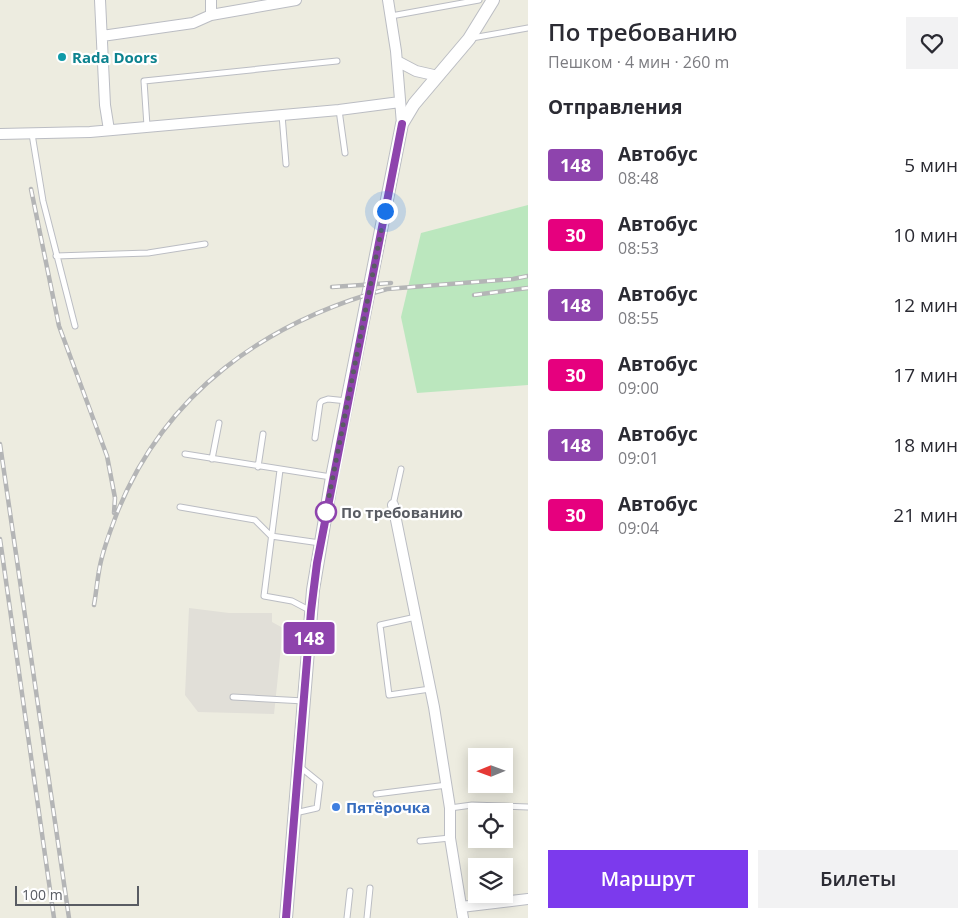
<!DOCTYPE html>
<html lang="ru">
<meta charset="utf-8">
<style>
:root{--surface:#fff;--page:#f2f2f3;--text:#2b2b33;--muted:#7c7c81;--accent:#7c3aed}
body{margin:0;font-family:"Open Sans",sans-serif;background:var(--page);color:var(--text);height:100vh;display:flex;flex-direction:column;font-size:19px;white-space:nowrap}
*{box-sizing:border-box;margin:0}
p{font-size:16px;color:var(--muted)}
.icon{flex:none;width:28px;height:28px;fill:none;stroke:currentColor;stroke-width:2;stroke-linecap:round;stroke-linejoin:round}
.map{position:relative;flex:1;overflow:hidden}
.panel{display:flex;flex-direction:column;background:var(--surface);width:450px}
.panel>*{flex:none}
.badge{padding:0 10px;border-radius:4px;font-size:18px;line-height:32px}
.needle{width:32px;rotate:269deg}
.buttons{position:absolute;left:468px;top:748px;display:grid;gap:10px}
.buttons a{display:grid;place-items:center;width:45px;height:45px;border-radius:0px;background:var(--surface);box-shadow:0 2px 12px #0003;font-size:25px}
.scale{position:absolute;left:15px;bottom:12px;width:124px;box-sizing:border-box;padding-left:5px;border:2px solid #595c63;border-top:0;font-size:14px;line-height:18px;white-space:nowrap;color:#595c63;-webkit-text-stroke:4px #fff;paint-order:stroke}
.you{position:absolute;width:25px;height:25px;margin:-12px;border:4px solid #fff;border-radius:50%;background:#1a73e8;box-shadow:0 0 0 8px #1a73e833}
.map>.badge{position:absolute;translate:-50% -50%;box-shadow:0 0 0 2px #fff}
h2{padding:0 20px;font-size:19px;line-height:45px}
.round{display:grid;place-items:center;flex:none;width:52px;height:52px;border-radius:0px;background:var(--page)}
.overview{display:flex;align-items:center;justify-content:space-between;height:85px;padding:0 20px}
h1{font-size:24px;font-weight:600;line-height:38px}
.primary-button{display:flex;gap:10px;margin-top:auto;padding:10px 20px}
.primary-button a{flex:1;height:58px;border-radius:0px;background:var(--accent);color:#fff;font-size:20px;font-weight:600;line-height:58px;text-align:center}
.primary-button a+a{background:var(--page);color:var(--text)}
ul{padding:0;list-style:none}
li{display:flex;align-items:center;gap:15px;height:70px;padding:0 20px}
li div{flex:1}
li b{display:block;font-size:19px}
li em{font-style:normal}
li .badge{min-width:55px;font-weight:700;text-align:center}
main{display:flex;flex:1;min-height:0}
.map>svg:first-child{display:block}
.industrial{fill:#e1dfd8}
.green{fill:#bbe7be}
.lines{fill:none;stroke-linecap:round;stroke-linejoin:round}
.service-casing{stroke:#bbbdc3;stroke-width:7}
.minor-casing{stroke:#bbbdc3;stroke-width:12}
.tertiary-casing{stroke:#bbbdc3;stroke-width:14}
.service{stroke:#fff;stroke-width:5}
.minor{stroke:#fff;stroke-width:10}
.tertiary{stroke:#fff;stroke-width:12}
.rail-casing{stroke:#b4b5b6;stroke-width:4.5}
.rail{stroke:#fff;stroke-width:2.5;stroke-dasharray:8;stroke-linecap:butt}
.line-casing{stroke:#fff;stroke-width:11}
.line{stroke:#8e44ad;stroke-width:8}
.walk{stroke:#595c63;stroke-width:5;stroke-dasharray:0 9}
.culture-dot{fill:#0f9aa8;stroke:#fff;stroke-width:2}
.stop-dot{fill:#fff;stroke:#8e44ad;stroke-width:2.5}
.shop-dot{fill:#3f7fe0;stroke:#fff;stroke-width:2}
.labels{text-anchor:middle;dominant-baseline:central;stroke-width:4.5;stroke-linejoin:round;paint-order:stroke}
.culture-label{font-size:15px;font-weight:bold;fill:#0d838f;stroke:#fff;text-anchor:start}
.stop-label{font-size:15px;font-weight:bold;fill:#595c63;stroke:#fff;text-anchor:start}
.shop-label{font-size:15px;font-weight:bold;fill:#366cbe;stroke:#fff;text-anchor:start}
</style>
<main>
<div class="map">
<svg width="528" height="918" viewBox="0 0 528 918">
<rect width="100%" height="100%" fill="#edece0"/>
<path class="industrial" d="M189 608 229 613H272V622L283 628 274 714 198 712 185 695Z"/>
<path class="green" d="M528 205V385L417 393 401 317 421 233Z"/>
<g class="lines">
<g class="service-casing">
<path id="service" d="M391 16 479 0
M472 38 528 28
M339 110 345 153
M282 115 286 164
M147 126 144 81 337 61
M32 134 43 201 75 326
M56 256 148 253 205 244
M315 438 320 403 322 401 328 399 347 401
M185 454 331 477
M212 459 219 423
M258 467 263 434
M280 470 264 596 292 601 311 611
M393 505 401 469
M180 507 255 520 271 536 320 543
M416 617 380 625 389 695 430 689
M233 697 304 701
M376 794 447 785
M450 808 472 805 528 807
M295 813 317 808 320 783 299 766
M420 841 450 838
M347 918 350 891
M367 918 370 888"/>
</g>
<g class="minor-casing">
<path id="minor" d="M100 0 105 105 109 130
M211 0V15
M388 0 396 51 402 124
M102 36 193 23 211 15 296 0
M397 61 416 71 438 76
M0 134 90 132 339 110 400 102
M393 505 434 707 450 808V838L463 918
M461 907 528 899"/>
</g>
<g class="tertiary-casing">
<path id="tertiary" d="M286 918 313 590 332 477 402 124 414 104 469 39 493 0"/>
</g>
<use href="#service" class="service"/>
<use href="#minor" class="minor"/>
<use href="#tertiary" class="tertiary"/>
<g class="rail-casing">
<path id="rail" d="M31 189 59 326 107 456 115 498 114 513
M332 287 391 283
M474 295 528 288
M0 444 69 918
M0 539 54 918
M94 605C96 594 97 582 99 571 102 551 110 532 117 513 165 393 265 322 387 289L513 279 528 276"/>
</g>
<use href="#rail" class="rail"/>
</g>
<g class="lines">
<g class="line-casing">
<path id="line" d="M286 918 311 611 317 563 402 124"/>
</g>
<use href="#line" class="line"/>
<path class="walk" d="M326 512 325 517 385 211"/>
</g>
<circle class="culture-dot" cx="62" cy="57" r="5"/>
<circle class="stop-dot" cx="326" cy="512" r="10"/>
<circle class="shop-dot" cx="336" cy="807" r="5"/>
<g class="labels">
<g class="culture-label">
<text x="72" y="57">Rada Doors</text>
</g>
<g class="stop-label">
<text x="341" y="512">По требованию</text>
</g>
<g class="shop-label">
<text x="346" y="807">Пятёрочка</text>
</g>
</g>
</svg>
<div class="buttons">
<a><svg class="needle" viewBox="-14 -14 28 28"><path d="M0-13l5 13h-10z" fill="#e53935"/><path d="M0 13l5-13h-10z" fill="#7c7c81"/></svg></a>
<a><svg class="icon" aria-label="locate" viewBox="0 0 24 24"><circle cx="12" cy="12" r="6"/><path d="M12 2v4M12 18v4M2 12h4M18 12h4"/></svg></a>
<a><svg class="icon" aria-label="layers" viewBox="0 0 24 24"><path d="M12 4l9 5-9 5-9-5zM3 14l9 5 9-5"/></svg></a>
</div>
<div class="scale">100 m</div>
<div class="you" style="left:385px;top:211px"></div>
<b class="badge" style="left:309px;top:638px;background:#8e44ad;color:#fff">148</b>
</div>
<section class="panel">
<div class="overview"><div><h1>По требованию</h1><p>Пешком · 4 мин · 260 m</p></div><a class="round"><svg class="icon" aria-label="heart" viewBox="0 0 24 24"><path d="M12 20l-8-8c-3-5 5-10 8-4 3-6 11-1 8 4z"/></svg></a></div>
<h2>Отправления</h2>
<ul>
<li><span class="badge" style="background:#8e44ad;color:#fff">148</span><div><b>Автобус</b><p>08:48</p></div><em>5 мин</em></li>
<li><span class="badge" style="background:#e6007e;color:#fff">30</span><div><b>Автобус</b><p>08:53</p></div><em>10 мин</em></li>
<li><span class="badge" style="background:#8e44ad;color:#fff">148</span><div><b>Автобус</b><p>08:55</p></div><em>12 мин</em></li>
<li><span class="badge" style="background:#e6007e;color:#fff">30</span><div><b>Автобус</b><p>09:00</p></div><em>17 мин</em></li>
<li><span class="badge" style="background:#8e44ad;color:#fff">148</span><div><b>Автобус</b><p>09:01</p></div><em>18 мин</em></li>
<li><span class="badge" style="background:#e6007e;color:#fff">30</span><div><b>Автобус</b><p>09:04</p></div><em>21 мин</em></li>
</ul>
<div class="primary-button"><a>Маршрут</a><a>Билеты</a></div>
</section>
</main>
